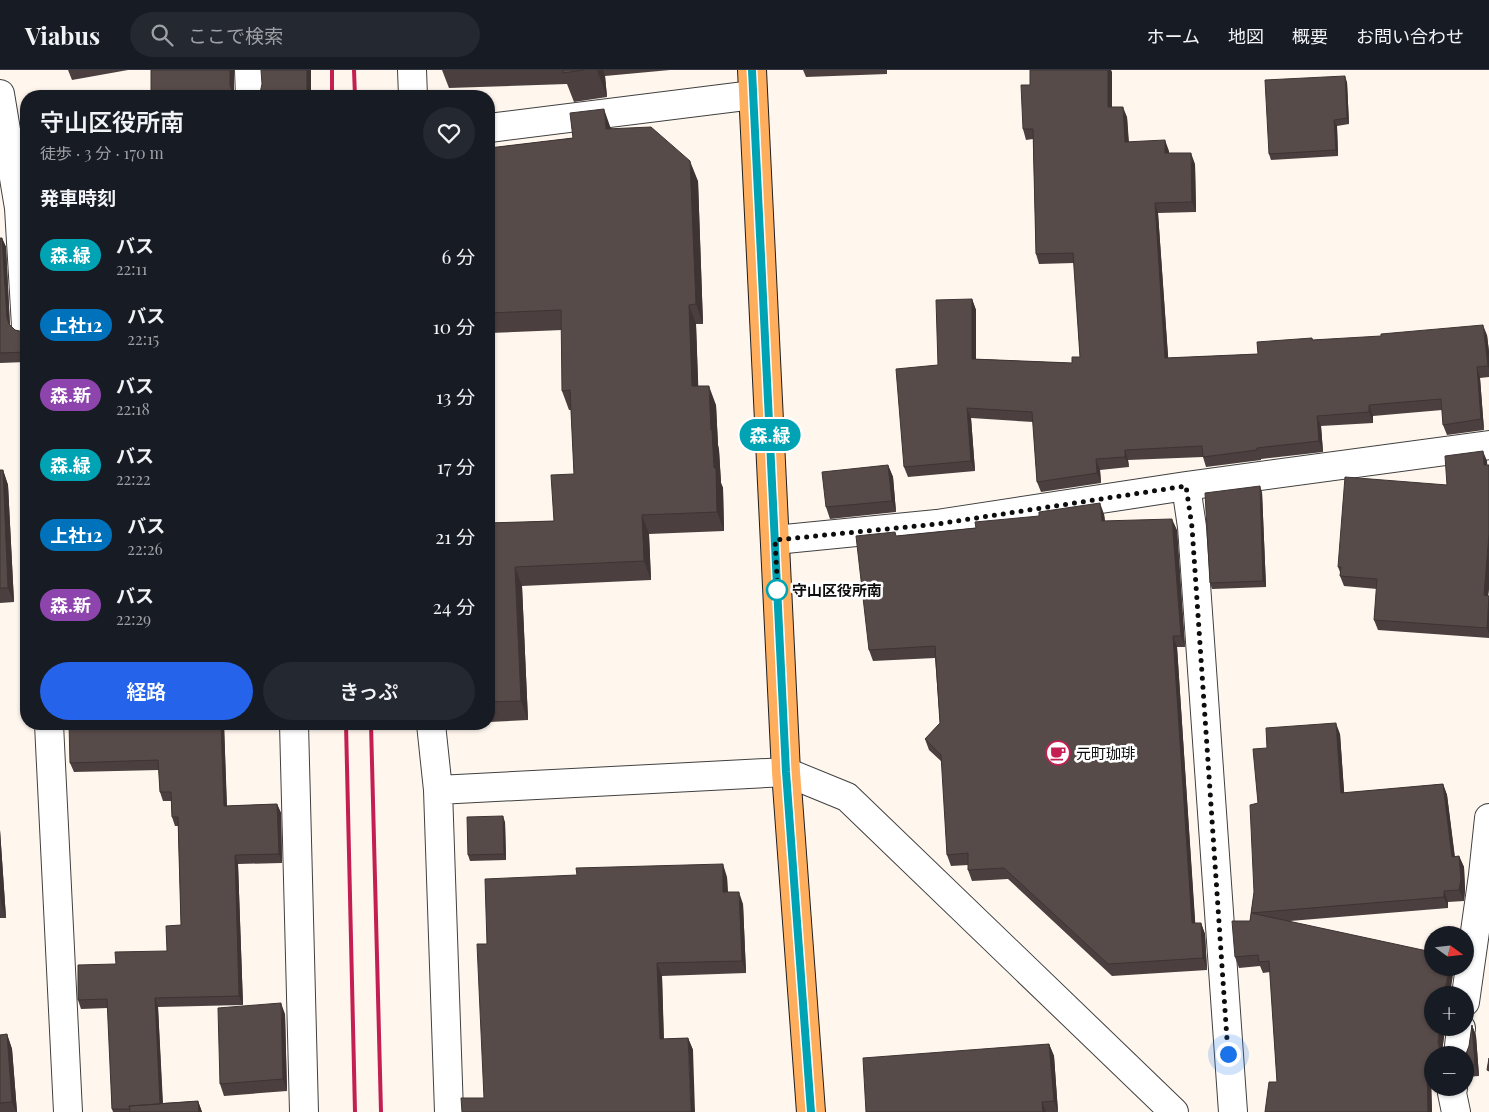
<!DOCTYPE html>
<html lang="ja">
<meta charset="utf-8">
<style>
:root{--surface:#171b24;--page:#242831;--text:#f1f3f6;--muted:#9ea1a6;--line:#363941;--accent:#2563eb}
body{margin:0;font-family:"Playfair Display","Noto Sans JP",serif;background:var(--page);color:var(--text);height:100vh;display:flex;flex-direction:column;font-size:19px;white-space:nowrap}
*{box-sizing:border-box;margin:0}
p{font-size:16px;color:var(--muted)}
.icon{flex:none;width:28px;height:28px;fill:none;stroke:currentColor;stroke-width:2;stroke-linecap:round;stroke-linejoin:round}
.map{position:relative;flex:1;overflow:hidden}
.sheet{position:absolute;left:20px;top:20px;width:475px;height:640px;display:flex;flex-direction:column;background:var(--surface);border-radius:20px;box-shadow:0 1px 4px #0004}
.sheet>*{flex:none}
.badge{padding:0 10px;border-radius:16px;font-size:18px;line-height:32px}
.needle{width:32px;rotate:105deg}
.buttons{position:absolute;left:1424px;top:856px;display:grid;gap:10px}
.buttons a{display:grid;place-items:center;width:50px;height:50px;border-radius:50%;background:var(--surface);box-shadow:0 1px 4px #0004;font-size:25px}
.you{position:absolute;width:25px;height:25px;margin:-12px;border:4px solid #fff;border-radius:50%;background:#1a73e8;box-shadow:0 0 0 8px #1a73e833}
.map>.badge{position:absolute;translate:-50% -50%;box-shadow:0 0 0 2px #fff}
h2{padding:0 20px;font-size:19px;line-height:45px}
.round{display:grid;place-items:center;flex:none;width:52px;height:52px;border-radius:26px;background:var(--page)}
.head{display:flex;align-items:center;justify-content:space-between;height:85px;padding:0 20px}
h1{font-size:24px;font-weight:600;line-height:38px}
.button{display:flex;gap:10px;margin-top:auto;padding:10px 20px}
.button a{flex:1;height:58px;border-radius:30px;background:var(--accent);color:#fff;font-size:20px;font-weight:600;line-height:58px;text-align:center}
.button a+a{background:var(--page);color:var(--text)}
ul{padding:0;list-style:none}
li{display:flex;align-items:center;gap:15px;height:70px;padding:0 20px}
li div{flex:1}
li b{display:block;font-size:19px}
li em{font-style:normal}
li .badge{min-width:55px;font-weight:700;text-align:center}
header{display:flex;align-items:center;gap:30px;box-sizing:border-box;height:70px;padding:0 25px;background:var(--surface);border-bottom:1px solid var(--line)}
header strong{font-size:24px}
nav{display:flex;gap:28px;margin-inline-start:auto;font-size:18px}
.search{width:350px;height:45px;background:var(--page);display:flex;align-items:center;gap:12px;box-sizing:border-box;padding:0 18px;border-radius:28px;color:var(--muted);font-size:19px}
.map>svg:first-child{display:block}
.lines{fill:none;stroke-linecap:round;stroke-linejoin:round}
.minor-casing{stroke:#404040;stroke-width:30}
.major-casing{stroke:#1e1e1e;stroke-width:30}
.minor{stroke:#fff;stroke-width:28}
.major{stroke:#ffae5e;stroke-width:28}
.rail{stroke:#c41f52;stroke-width:4}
.wall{fill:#4b403f}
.shaded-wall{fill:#3d3433}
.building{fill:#574b49;stroke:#3d3433}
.line-casing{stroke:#fff;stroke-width:11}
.line{stroke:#00a3b4;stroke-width:8}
.walk{stroke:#0d0d0d;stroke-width:5;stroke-dasharray:0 9}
.stop-dot{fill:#fff;stroke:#00a3b4;stroke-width:2.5}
.labels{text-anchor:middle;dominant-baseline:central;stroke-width:5;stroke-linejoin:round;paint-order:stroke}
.stop-label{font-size:15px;font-weight:bold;fill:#0d0d0d;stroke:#fff;text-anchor:start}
.poi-label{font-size:15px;fill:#0d0d0d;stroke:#fff;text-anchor:start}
</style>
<header>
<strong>Viabus</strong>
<div class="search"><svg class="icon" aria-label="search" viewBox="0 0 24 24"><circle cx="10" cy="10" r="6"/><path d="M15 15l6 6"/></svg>ここで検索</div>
<nav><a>ホーム</a><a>地図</a><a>概要</a><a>お問い合わせ</a></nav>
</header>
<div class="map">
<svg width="1489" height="1042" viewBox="0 0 1489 1042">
<rect width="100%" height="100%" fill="#fff7ee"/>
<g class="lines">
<g class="minor-casing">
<path id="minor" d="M249 0 250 26
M412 0 413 26
M0 24 19 138 26 256
M489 58 753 25
M1186 416 1192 457 1233 1042
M775 470 937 454 1186 416 1489 375
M49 654 68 1042
M294 654 304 1042
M431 654 438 720 449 1042
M438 720 786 702 847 727 1174 1042
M1465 932 1483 805 1489 748
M1458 985 1461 958
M1453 1018 1452 1023 1456 1042"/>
</g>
<g class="major-casing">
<path id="major" d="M752 0 786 702 811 1042"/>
</g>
<use href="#minor" class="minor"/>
<use href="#major" class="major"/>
<path class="rail" d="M332 0V26
M354 0 355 26
M346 654 355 1042
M371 654 381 1042"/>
</g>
<path class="wall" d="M68 0H128L72 10Z
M442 0H670L605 6 607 27 574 32 567 14 449 18Z
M803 0H887V4L806 7Z
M1030 0H1111L1112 37 1127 47 1129 72 1169 81V83L1195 94 1196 142 1158 143 1168 288 1258 284 1312 268 1313 270 1487 265 1489 282V307L1480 308 1484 360 1447 365 1443 355 1442 340 1373 346V353L1321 356 1323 382 1261 389V390L1206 397 1203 387 1128 390 1129 397 1100 400 1101 413 1041 422 1037 412 1033 352 971 348 975 401 908 407 904 397 938 295 972 229 976 240V289L1072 293 1080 287 1074 193 1039 194 1036 184 1033 69 1026 70 1023 59 1030 15Z
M1347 12 1349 54 1337 56 1338 86 1271 90 1269 84Z
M611 58 698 111 703 254H696L698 316 716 335 718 375 719 380 721 413 723 418 724 461 649 464 651 510 522 516 528 650 489 652V453L554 451 574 404 571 340H569L562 321V260L489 263V78L573 68Z
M0 168H2L6 177 10 256 15 260 24 262 26 261V292L0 293Z
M1487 391V395H1489V518L1488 526H1489V568L1378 560 1374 550 1377 519 1344 516 1340 506V502L1338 497 1447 415Z
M888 395 893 407 896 442 830 449 826 437Z
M0 400H3L8 415 14 532 0 533Z
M1262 422 1266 517 1212 519 1210 513Z
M1104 444 1105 451 1177 460 1185 577H1177L1195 853H1201L1205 864 1207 900 1112 906 1008 809 972 811 968 800V795L951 796 947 785 942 692 929 680 925 669 940 653 935 588 873 591 869 580 897 466Z
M224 654 227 736 277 734 281 743 282 793 238 794 243 935 158 937 163 1033 198 1031 202 1042H113L112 1039 108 938 81 939 78 930 116 894 167 881 181 855 178 756H175L172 747 171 731H163L160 722 159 700 74 702 70 693Z
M1340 664 1344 723 1443 714 1447 725 1455 787 1459 786 1464 797 1465 820 1464 831 1448 832V838L1290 851 1432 958H1445L1442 983 1432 985V1009L1431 1010 1432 1042H1265L1277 1012 1270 902 1263 903 1260 896 1239 898 1235 887 1250 851 1254 822 1258 733 1267 678Z
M505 752 506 790 470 791 468 785Z
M0 760 6 848H0Z
M727 807 728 822 743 834 746 903 662 906 664 969 688 968 693 980 484 1028Z
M285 944 287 1021 224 1026 220 1014Z
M1472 955 1476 966 1479 1006 1465 1007V985L1469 976Z
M7 964 12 979 17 1042H0V965Z
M1049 974 1054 986 1058 1042H866Z"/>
<path class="shaded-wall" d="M230 0H234V26L230 16Z
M307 0H311V26H307Z
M597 0H603L605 6 607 27Z
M1108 0H1111L1112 2V47L1108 37Z
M1345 6 1347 12 1349 54 1347 48Z
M1123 37 1127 47 1129 82 1125 72Z
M604 39 611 59H606Z
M1334 50 1337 56 1338 86 1336 80Z
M1165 70 1169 81V94L1165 83Z
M1191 83 1195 94 1196 142 1192 132Z
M690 91 698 111 703 254 696 234Z
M1155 133 1158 143 1169 299 1165 288Z
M2 168 6 177 10 257 7 248Z
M972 229 976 240V299L972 289Z
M689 235 696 254 699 336 692 316Z
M1483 255 1487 265 1489 282V299L1488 296Z
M1477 297 1480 308 1484 360 1481 349Z
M709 316 716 335 718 375 719 380 721 413 723 418 724 461 717 442 711 360Z
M1369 335 1373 346V353L1369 342Z
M967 338 971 348 975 401 971 391Z
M1317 346 1321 356 1323 382 1319 371Z
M1125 380 1128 390 1129 397 1125 387Z
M1483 381 1487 391 1488 405 1484 395Z
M1096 389 1100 400 1101 413 1097 403Z
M888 395 893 407 896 442 892 431Z
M3 400 8 415 14 532 8 518Z
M1260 416 1262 422 1266 517 1263 511Z
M1100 433 1104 444 1106 462 1102 451Z
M642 445 649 464 651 510 644 491Z
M1172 449 1177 460 1185 577 1181 566Z
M1489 464V518L1487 536 1484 525Z
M515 497 522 516 528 650 521 631Z
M1489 527V564L1487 558Z
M1173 566 1177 577 1196 864 1192 853Z
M1336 653 1340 664 1345 734 1341 723Z
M221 654H224L227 745 224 736Z
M1443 714 1447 725 1456 798 1452 787Z
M277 734 281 743 282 793 279 784Z
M503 746 505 752 506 790 504 784Z
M0 760 6 848 1 833 0 823Z
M235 785 238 794 243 935 239 926Z
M1459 786 1464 797 1465 820 1464 831 1459 820Z
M723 794 727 807 728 834 723 822Z
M1444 821 1448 832V838L1444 827Z
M739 822 743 834 746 903 742 891Z
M1201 853 1205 864 1207 900 1203 888Z
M657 893 662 906 664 981 660 969Z
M1449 898H1454L1450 925H1446L1445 919Z
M155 928 158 937 163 1042 160 1037Z
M281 933 285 944 287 1021 283 1009Z
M1472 955 1476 966 1479 1006 1475 995Z
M1440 958H1445L1442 983 1440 980 1438 972Z
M7 964 12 979 17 1042H16L12 1032Z
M688 968 693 980 695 1042H691Z
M1049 974 1054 986 1058 1042 1054 1031Z
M1427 998 1431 1010 1432 1042H1428Z
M198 1031 202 1042H199Z
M1042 1032 1046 1042H1043Z"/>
<path class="building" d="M151 0H230V16L233 23 236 26H151Z
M261 0H307V26H256L260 23 262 14Z
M563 0H584L563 3Z
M1030 0H1108V37H1123L1125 72 1165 70V83H1191L1192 132 1155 133 1165 288 1258 284 1257 272 1312 268V270L1381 266V264L1483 255 1488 296 1477 297 1481 349 1443 355 1441 329 1369 335V342L1317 346 1319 371 1257 378V380L1203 387 1202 376 1125 380V387L1096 389 1097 403 1037 412 1032 342 967 338 971 391 904 397 896 299 938 295 936 230 972 229V289L1072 293V287H1080L1073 183 1036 184 1033 59H1023L1021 15H1030Z
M1345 6 1347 48 1334 50 1336 80 1269 84 1265 10Z
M604 39 606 59 651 57 690 91 696 234 689 235 692 316H709L711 360H712L714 398H716L717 442 642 445 644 491 515 497 521 631 489 632V453L554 451 551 405 574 404 570 320 562 321 561 240 489 243V78L573 68 570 43Z
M0 168H2L7 248 9 254 15 260 24 262 26 261V282L0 283Z
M1483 381 1484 395H1489V464L1484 525 1489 526 1487 558 1374 550 1377 509 1340 506 1341 497H1338L1345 407 1447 415 1445 386Z
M888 395 892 431 826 437 822 402Z
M0 400H3L8 518H0Z
M1260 416 1263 511 1210 513 1205 423Z
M1100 433 1102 451 1172 449 1181 566H1173L1192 853H1201L1203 888 1108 894 1004 798 968 800V783L947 785 941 685 925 669 940 653 935 576 869 580 856 466 895 462 896 466 976 458 975 452 1039 446V442Z
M1336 653 1341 723 1443 714 1452 787 1459 786 1461 809 1459 820 1444 821V827L1251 843 1432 882V898H1449L1445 919 1446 925H1432V958H1440L1438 972 1440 980 1444 985H1432V998H1427L1428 1042H1265L1269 1012H1277L1269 891 1259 892 1258 885 1235 887 1232 851H1250L1254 822 1250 735 1258 733 1253 679 1267 678 1266 658Z
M69 654H221L224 736 277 734 279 784 235 785 239 926 155 928 160 1034 129 1036 130 1039H112L107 929 78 930V895L116 894 115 882 167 881 166 856 181 855 178 747H172L171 722H160L158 690 70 693Z
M503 746 504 784 468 785 467 747Z
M723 794V822H739L742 891 657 893 660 969 688 968 691 1042H462L461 1028H484L477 874H487L485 809 577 805 576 798Z
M281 933 283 1009 220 1014 218 938Z
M1472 955 1475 995 1465 996 1464 985 1466 984 1469 976Z
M7 964 12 1032 0 1033V965Z
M1049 974 1054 1031 1042 1032 1043 1042H866L863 988Z
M1489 988V1001L1487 1000Z
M198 1031 199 1042H130L129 1036Z"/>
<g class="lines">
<g class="line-casing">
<path id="line" d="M752 0 786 702 811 1042"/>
</g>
<use href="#line" class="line"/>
<path class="walk" d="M777 520 778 524 775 470 937 454 1186 416 1192 457 1228 984"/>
</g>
<defs>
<g id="cafe-ring" transform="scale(1.25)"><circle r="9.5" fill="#fff" stroke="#c41f52" stroke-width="1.5"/><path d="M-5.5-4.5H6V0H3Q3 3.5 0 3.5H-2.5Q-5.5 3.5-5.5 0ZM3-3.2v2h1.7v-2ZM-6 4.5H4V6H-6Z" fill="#c41f52"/></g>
</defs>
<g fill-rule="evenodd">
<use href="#cafe-ring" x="1058" y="683"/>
</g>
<circle class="stop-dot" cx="777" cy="520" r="10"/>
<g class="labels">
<g class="stop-label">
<text x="792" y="520">守山区役所南</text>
</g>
<g class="poi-label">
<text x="1076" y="683">元町珈琲</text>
</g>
</g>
</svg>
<div class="buttons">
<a><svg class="needle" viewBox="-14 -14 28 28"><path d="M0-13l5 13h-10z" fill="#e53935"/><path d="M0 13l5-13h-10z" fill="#9ea1a6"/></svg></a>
<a>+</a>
<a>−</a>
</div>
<div class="you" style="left:1228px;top:984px"></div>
<b class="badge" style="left:770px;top:365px;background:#00a3b4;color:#fff">森.緑</b>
<section class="sheet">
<div class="head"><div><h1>守山区役所南</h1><p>徒歩 · 3 分 · 170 m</p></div><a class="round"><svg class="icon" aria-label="heart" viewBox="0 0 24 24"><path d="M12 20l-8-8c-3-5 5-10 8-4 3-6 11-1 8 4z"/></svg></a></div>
<h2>発車時刻</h2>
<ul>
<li><span class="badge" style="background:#00a3b4;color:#fff">森.緑</span><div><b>バス</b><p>22:11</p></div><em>6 分</em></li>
<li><span class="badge" style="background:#0072bc;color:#fff">上社12</span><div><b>バス</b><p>22:15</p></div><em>10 分</em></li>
<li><span class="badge" style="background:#8e44ad;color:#fff">森.新</span><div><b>バス</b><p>22:18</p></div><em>13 分</em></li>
<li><span class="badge" style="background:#00a3b4;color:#fff">森.緑</span><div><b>バス</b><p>22:22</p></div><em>17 分</em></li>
<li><span class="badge" style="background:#0072bc;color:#fff">上社12</span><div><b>バス</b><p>22:26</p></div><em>21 分</em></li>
<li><span class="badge" style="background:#8e44ad;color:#fff">森.新</span><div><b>バス</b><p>22:29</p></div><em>24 分</em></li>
</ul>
<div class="button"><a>経路</a><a>きっぷ</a></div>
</section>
</div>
